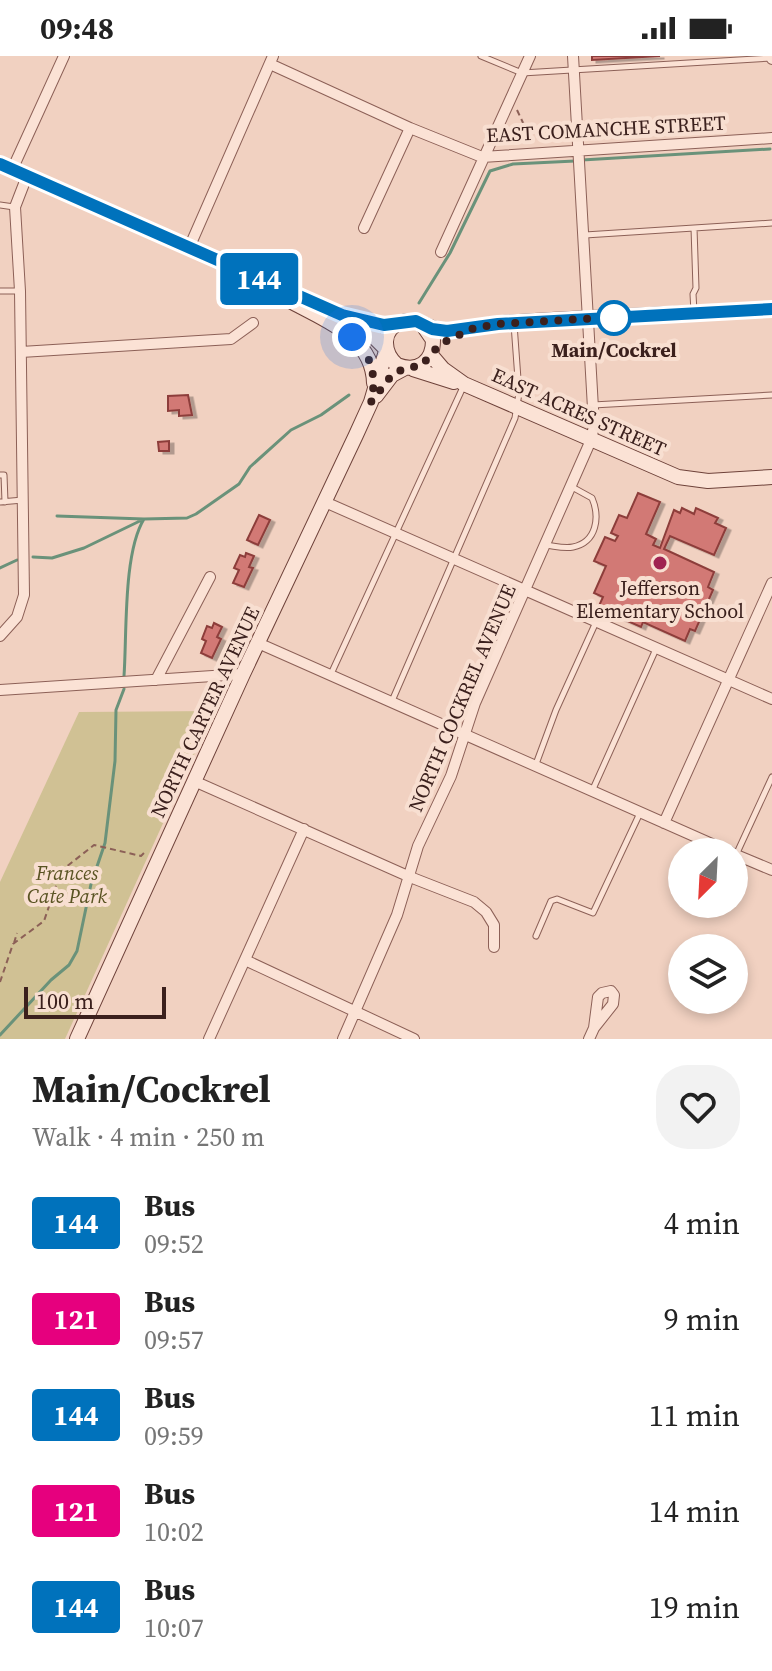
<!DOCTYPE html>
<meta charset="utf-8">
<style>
:root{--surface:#fff;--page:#f2f2f2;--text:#222;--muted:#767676}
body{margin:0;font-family:"Source Serif 4",serif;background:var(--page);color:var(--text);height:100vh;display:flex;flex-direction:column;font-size:30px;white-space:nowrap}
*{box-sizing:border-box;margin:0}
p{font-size:26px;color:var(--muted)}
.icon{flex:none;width:44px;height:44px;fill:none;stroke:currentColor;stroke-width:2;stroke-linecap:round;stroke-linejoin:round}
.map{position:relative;height:983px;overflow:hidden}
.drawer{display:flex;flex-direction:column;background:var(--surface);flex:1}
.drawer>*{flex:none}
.badge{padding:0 16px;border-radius:6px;font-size:28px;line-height:52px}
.needle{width:52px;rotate:204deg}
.controls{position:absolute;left:668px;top:782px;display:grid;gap:16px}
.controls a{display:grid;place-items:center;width:80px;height:80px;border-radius:50%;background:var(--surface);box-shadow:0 4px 12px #0003;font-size:40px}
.scale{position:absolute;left:24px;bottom:20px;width:142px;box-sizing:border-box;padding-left:8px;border:4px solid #3b201d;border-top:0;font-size:22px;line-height:28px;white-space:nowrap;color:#3b201d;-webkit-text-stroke:6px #f8dfd1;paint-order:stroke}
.you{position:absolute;width:40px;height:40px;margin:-20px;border:6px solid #fff;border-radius:50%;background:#1a73e8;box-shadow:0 0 0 12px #1a73e833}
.map>.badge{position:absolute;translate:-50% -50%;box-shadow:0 0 0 4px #fff}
.round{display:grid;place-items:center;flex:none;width:84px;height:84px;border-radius:32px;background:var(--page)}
.summary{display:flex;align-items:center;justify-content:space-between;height:136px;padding:0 32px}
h1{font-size:38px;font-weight:700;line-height:60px}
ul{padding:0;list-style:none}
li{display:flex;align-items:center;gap:24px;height:96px;padding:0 32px}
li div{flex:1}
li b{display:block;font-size:30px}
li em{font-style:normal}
li .badge{min-width:88px;font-weight:700;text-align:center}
.status{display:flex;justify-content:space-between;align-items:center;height:56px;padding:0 40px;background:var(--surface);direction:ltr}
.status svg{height:22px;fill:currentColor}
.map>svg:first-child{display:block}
.green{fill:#d0c194}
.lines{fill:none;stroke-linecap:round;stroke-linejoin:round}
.stream{stroke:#6a927a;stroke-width:3}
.building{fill:#d27974;stroke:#8d3e3b;stroke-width:2;filter:url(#shadow)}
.lane-casing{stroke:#8c6057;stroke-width:7}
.street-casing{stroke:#8c6057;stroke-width:12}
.secondary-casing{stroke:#6e423a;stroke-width:16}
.path{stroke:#8c6057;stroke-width:2;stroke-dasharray:6 4;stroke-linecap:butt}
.lane{stroke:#fbe2d5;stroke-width:5}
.street{stroke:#fbe2d5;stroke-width:10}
.secondary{stroke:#fbe2d5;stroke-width:14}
.line-casing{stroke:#fff;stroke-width:18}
.line{stroke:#0072bc;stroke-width:12}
.walk{stroke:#3b201d;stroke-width:8;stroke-dasharray:0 14.4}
.stop-dot{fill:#fff;stroke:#0072bc;stroke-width:4}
.poi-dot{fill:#a02351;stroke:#f8dfd1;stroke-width:3}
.labels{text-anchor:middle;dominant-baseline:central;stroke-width:8;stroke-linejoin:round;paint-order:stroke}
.street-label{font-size:20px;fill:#3b201d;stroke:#f8dfd1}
.stop-label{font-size:20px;font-weight:bold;fill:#3b201d;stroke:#f8dfd1}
.poi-label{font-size:20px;fill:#3b201d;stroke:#f8dfd1}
.park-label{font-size:20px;font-style:italic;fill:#595322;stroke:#f8dfd1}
</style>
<div class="status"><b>09:48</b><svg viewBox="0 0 49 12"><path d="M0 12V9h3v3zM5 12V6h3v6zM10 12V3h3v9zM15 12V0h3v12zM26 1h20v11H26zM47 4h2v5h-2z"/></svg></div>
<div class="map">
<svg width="772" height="983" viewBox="0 0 772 983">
<defs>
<filter id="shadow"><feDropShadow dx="4.5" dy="2.5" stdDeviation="0" flood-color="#0004"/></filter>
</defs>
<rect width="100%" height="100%" fill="#f1d1c1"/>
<path class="green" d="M214 655 65 983H0V826L79 656Z"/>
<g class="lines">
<path class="stream" d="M582 104 770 93
M419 247 450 197 490 115 513 108 575 105
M57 460 144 463C123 497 127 578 124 620
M33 501 52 502 84 492 144 463 187 462 196 458 239 428 250 411 291 374 321 359 349 339
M0 512 17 504
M0 979 51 924 69 909 77 895 91 828 105 787 115 705 116 654 124 633"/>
</g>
<path class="building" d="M592 0H660L592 4Z
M188 339 192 359 179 360V354L168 355V340Z
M169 385V395H159L158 386Z
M638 437 660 446 646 478 656 483 653 489 660 492 674 454 680 457 682 452 694 458 696 452 718 462 715 467 726 472 714 499 670 480 664 493 714 516 708 531 713 534 695 575 690 573 685 585 643 566 641 571 598 552 603 541 594 537 606 510 594 505 605 481 615 485 618 480 611 477 619 459 627 462Z
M259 459 270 464 258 489 247 484Z
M246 497 254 500 249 511 253 512 244 531 233 527 239 514 234 512 240 499 245 501Z
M214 567 222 571 217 581 221 583 212 602 201 597 206 585 202 583 207 570 212 572Z"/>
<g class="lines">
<g class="lane-casing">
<path id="lane" d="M481 0 522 17 772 2
M0 149 14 151
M694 172 696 232 693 238 694 256
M585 179 772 167
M0 235H19
M593 349 772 339
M0 419H4L5 446
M0 446 23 444
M546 489C555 490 564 493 573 491 597 486 600 461 592 442L572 431
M331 618 464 329
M392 645 515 362 519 337 514 268
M536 708 556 654 596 566
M593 733 656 593
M736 799 772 721
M536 880 551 845 557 843 593 857 640 757"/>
</g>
<g class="street-casing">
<path id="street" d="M772 0V3
M270 8 410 72 482 101 772 82
M12 114 64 0
M364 172 410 72
M189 192 273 0
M441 196 530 0
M21 296 231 283 253 267
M325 446 772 643
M0 580 17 561 24 539 20 235 15 151 27 120
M258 587 730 796
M156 624 210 521
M0 634 243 618
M194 725 410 821 474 846 486 856 494 869V891
M664 767 772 527
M734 798 772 814
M245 904 414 983
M209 983 304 773
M343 983 397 859 418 790 451 720 475 647 591 384 594 370 573 0
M589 983 594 972 598 941 602 937 611 935 614 939 613 948 594 972"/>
</g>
<g class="secondary-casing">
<path id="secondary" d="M0 108 342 259 369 276 385 292
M292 246C326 265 373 281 374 327
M422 268 433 284C433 306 418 317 397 309 383 297 380 273 402 266 418 261 432 276 449 275 467 273 485 269 503 267 593 261 682 258 772 253
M431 299 443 313 464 328 678 421 708 425 772 421
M413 313 454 326
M376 340 392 319 405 312
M77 983 243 618 356 379 371 346 386 295"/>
</g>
<path class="path" d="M517 54 533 88
M14 887 17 877
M0 926 13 888 44 865 61 815 94 789 141 800 145 796"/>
<use href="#lane" class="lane"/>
<use href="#street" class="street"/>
<use href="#secondary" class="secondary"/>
</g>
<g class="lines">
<g class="line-casing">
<path id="line" d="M0 108 342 259 384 269 416 265 432 273 447 275 498 268 772 253"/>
</g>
<use href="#line" class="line"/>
<path class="walk" d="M352 281C372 299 377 321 371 346L392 319 405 312 421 310 440 288 474 272 498 268 617 261 614 262"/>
</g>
<circle class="stop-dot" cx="614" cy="262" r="16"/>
<circle class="poi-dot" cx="660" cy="507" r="8"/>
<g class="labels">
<g class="street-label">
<text transform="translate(606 73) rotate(-3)">EAST COMANCHE STREET</text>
<text transform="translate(579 356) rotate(24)">EAST ACRES STREET</text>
<text transform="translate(462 642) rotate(-67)">NORTH COCKREL AVENUE</text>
<text transform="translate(205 656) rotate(-65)">NORTH CARTER AVENUE</text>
</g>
<g class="stop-label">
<text x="614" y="294">Main/Cockrel</text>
</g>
<g class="poi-label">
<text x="660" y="532">Jefferson<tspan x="660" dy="23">Elementary School</tspan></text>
</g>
<g class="park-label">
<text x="67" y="817">Frances<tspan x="67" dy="23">Cate Park</tspan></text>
</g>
</g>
</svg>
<div class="controls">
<a><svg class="needle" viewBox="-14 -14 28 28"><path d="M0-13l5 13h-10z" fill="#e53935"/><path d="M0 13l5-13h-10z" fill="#767676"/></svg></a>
<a><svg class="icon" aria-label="layers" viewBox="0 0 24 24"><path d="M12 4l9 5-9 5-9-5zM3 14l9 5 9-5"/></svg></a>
</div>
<div class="scale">100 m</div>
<div class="you" style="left:352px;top:281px"></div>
<b class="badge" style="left:259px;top:223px;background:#0072bc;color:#fff">144</b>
</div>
<section class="drawer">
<div class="summary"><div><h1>Main/Cockrel</h1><p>Walk · 4 min · 250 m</p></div><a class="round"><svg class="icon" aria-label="heart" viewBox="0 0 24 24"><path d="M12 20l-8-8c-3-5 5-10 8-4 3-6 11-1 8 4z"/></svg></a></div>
<ul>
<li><span class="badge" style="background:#0072bc;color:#fff">144</span><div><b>Bus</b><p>09:52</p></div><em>4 min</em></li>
<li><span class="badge" style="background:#e6007e;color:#fff">121</span><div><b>Bus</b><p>09:57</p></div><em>9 min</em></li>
<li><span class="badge" style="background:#0072bc;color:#fff">144</span><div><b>Bus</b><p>09:59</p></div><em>11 min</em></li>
<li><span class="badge" style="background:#e6007e;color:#fff">121</span><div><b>Bus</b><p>10:02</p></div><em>14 min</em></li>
<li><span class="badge" style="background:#0072bc;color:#fff">144</span><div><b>Bus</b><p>10:07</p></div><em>19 min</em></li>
</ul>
</section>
